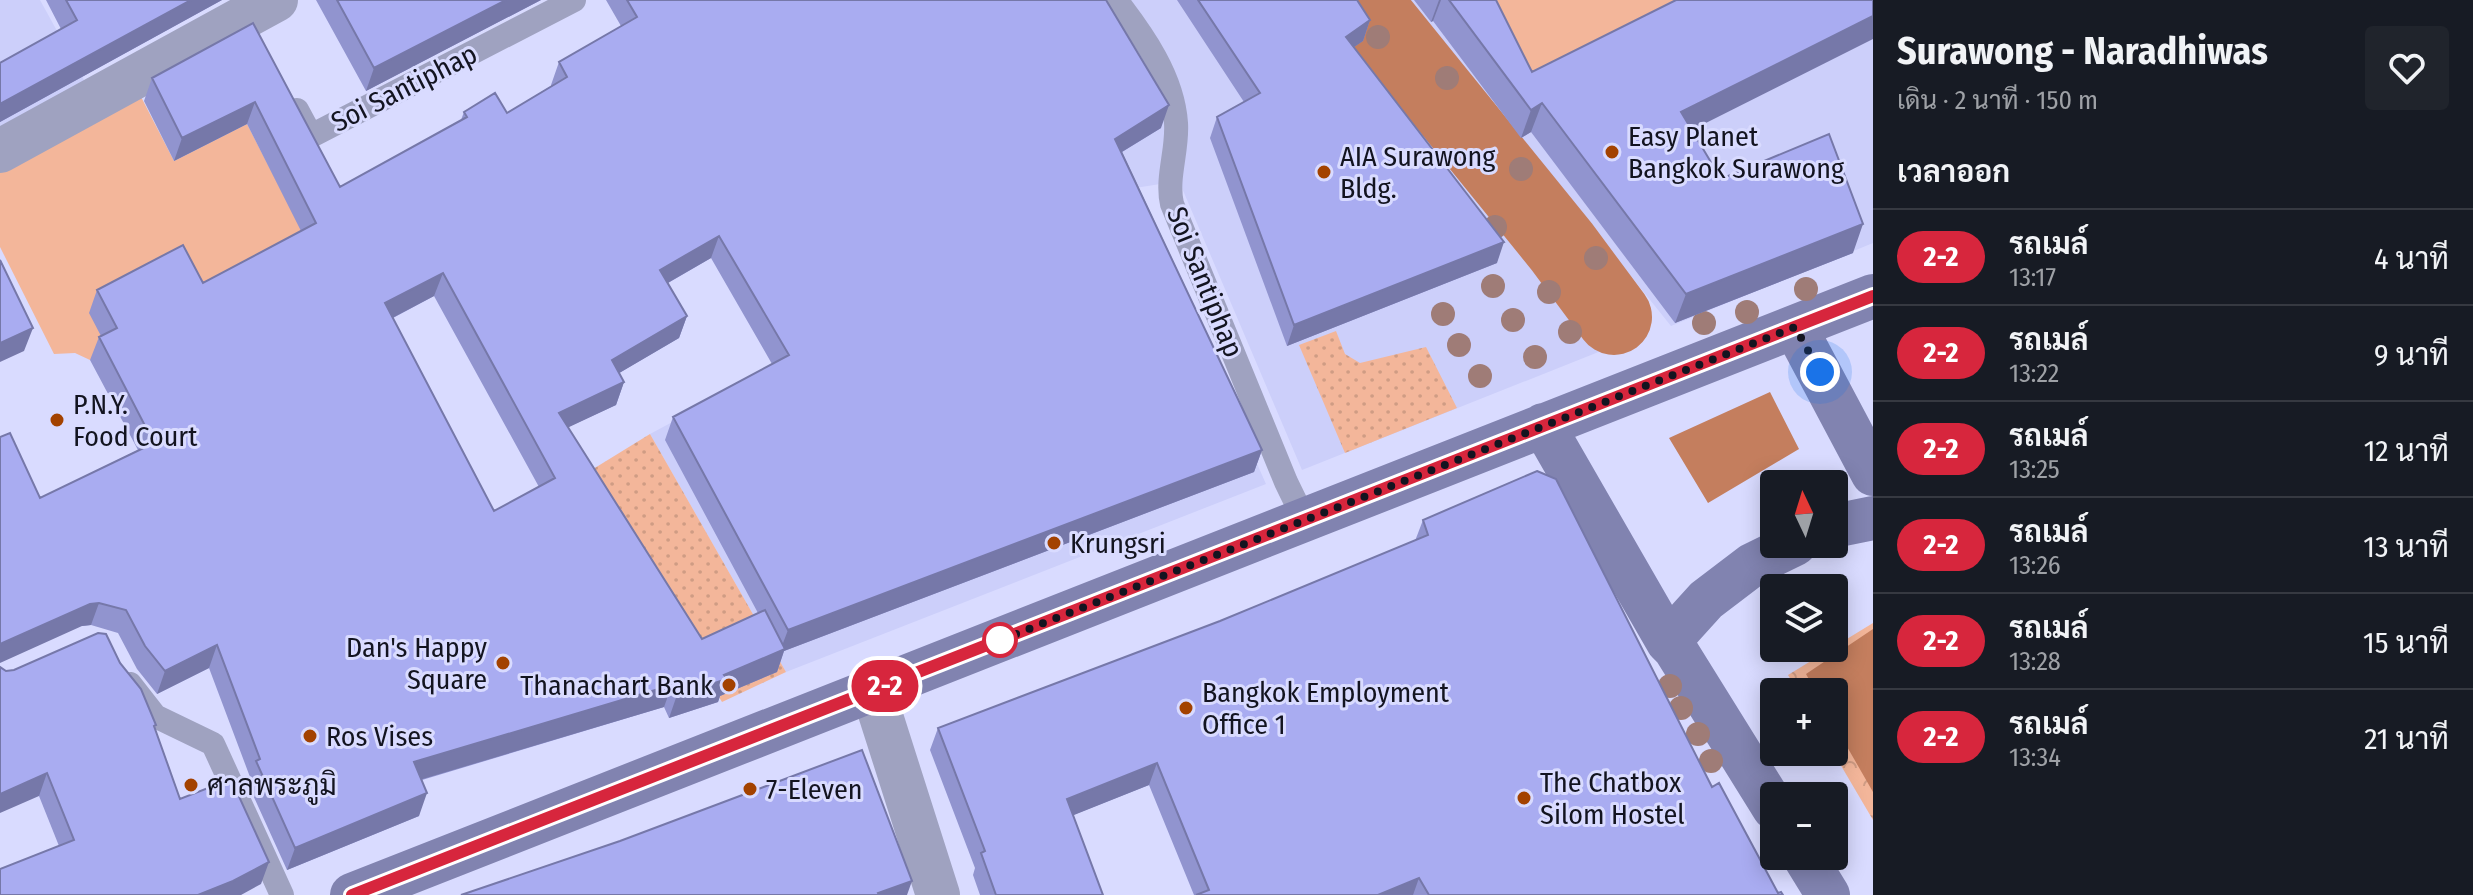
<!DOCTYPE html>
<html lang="th">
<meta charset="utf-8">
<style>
:root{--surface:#171b24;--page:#20242c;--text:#f1f3f6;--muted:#9ea1a6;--line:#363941}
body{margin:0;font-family:"Fira Sans Condensed",Sarabun,sans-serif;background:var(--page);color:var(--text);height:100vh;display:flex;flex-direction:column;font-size:30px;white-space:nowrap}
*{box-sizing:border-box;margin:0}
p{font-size:26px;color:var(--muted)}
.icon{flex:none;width:44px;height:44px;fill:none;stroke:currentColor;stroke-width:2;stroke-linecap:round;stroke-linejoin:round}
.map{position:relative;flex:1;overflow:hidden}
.details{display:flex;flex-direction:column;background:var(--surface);width:600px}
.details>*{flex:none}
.badge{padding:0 16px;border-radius:26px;font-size:28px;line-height:52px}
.needle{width:52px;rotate:356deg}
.buttons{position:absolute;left:1760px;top:470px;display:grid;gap:16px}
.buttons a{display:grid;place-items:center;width:88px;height:88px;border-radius:8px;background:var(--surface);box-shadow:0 4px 20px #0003;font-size:40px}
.you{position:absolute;width:40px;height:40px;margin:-20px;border:6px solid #fff;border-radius:50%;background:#1a73e8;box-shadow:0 0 0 12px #1a73e833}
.map>.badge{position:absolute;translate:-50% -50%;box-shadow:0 0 0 4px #fff}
h2{padding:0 24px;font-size:30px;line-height:72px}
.round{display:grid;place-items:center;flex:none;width:84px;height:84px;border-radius:8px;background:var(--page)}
.head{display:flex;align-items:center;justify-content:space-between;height:136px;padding:0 24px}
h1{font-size:38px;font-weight:700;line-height:60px}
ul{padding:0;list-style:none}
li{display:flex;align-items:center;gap:24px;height:96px;padding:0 24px;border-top:2px solid var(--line)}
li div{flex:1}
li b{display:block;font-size:30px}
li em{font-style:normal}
li .badge{min-width:88px;font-weight:700;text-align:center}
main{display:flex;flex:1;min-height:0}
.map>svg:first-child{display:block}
.built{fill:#cccffa}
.grass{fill:url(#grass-dots)}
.park{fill:url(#park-crowns)}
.garden{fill:#f3b69a}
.water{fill:#c47e5e}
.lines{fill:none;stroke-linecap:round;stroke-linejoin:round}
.river{stroke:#c47e5e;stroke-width:76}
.lane{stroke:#9fa2c0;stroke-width:24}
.street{stroke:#9fa2c0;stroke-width:44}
.secondary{stroke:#8183b0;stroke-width:44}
.tree{fill:#9f7c77}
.wall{fill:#9194cf;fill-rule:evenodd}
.shaded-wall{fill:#7678a9}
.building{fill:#a9acf1;stroke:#7678a9;stroke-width:2;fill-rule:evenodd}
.line-casing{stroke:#fff;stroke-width:18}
.line{stroke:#d7263d;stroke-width:12}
.walk{stroke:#131420;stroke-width:8;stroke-dasharray:0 14.4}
.poi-dot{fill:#a34200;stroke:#d9dbff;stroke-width:3}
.stop-dot{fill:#fff;stroke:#d7263d;stroke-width:4}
.labels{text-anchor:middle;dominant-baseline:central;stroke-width:6;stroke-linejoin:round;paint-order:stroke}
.street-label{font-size:28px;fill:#131420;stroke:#d9dbff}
.poi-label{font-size:28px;fill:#131420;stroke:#d9dbff;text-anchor:start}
</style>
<main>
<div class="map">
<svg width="1873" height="895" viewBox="0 0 1873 895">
<defs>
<pattern id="grass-dots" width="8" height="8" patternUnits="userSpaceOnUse" patternTransform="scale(2)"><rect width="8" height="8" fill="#f3b69a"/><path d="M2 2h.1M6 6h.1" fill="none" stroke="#cf9c84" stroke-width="1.8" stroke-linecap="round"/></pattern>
<pattern id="park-crowns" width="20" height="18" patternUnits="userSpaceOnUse" patternTransform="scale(2)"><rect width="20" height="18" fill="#f3b69a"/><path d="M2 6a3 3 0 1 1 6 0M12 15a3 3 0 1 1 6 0" fill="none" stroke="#cf9c84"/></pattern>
</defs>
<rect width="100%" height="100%" fill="#d9dbff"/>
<path class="built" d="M0 0H40L89 89 0 136Z
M794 0H1343L1601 351 1302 470 1179 181 1135 188 1266 484 786 672 650 434 1082 203Z
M1409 0H1478L1520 79 1676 0H1873V243L1671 326Z"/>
<path class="grass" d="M1336 331 1345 354 1360 363 1426 347 1457 408 1345 453 1299 345Z
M650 434 786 672 722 702 585 474Z"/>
<path class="park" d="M1873 623V820L1833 752 1834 692H1798L1788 675Z"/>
<path class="garden" d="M1478 0H1676L1520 79Z
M138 91 174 161 247 124 357 337 109 350 90 360 75 353 54 354 0 247V165Z
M1821 579 1836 581C1851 594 1850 611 1834 622V588H1806Z"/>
<path class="water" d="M1770 392 1799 449 1708 503 1669 438Z
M1873 629V792L1834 724V692H1816L1806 674Z"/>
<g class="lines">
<path class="river" d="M1362 0 1562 247 1614 317"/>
<path class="lane" d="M1116 0C1143 35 1173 77 1176 123 1178 150 1166 178 1172 204L1286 482 1304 519
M297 110 311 136 574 0
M130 684 155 716 213 744 282 895"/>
<path class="street" d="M0 151 276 0
M873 691 938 895"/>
<path class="secondary" d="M1795 327 1873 474
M1543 425 1668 642 1675 649 1774 808
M1834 526 1873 518
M1668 642 1706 600 1752 565 1795 544
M1804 856 1828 895
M352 895 1873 296"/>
</g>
<g class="tree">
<circle cx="1378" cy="37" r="12"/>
<circle cx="1447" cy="78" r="12"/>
<circle cx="1521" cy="169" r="12"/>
<circle cx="1495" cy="227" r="12"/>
<circle cx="1596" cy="258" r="12"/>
<circle cx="1493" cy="286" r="12"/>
<circle cx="1806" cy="289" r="12"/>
<circle cx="1549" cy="292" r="12"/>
<circle cx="1747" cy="312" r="12"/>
<circle cx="1443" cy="314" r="12"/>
<circle cx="1513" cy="320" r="12"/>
<circle cx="1704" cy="323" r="12"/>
<circle cx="1570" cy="332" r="12"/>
<circle cx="1459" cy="345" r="12"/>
<circle cx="1535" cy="357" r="12"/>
<circle cx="1480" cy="376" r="12"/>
<circle cx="1670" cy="686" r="12"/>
<circle cx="1681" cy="708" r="12"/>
<circle cx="1698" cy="734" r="12"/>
<circle cx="1711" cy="761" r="12"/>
</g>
<path class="wall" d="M46 0H222L0 122V63L61 29Z
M316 0H541L366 91Z
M606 0H1106L1161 128 1122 152 1262 450 1254 472 784 651 777 672 720 696 718 702 669 718 664 707 422 780 419 816 287 870 248 784 250 777 209 668 157 694 137 669 118 633 91 625 82 626 40 498 138 450 90 360 99 337 101 336 89 313 97 290 203 283 301 231 247 124 174 161 144 101 152 78 253 23 340 187 461 120 464 112 507 113 551 86V85L559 62 621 26ZM711 258 772 364 673 417 665 440 758 613 702 639 568 427 616 405 624 382 619 373 679 338 687 316 668 283ZM434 296 539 487 494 511 393 318Z
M1177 0H1357L1370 20 1363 41 1354 47 1497 263 1287 346 1210 138 1217 117 1244 102Z
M1414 0H1496L1532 72 1691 130 1721 179 1853 253 1675 323 1531 132 1521 138 1433 21 1431 22Z
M1423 520 1712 787 1778 893 1783 895H1194L1149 785 1073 815 1103 895H980L973 875 975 868 930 750 938 728 1220 621 1415 541Z
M6 671 155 729 180 799 261 884 59 846 39 796Z"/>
<path class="shaded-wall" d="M191 0H222L0 122V104Z
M506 0H541L366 91 374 68Z
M1439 0H1441L1433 21 1431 22Z
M1873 16V39L1670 141 1681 112Z
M1370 20 1363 41 1338 58 1346 37Z
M255 102 247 124 174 161 182 138Z
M1542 103 1531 132 1521 138 1531 110Z
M1169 105 1161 128 1107 161 1115 139Z
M1863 224 1853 253 1675 323 1686 294Z
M719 236 711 258 652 292 660 270Z
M1504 242 1497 263 1287 346 1294 325Z
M443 273 434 296 377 326 385 303Z
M687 316 679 338 604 382 612 360Z
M33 328 24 351 0 362V343Z
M624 382 616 405 550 436 559 413Z
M1262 450 1254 472 784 651 777 672 720 696 718 702 669 718 677 695 780 651 788 630Z
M99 603 91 625 82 626 0 663V645L2 643 90 604Z
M217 645 209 668 157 694 165 671Z
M672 685 664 707 406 784 414 762Z
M1157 763 1149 785 1059 821 1067 799Z
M47 773 39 796 0 813V794Z
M427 793 419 816 287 870 295 848Z
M269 862 261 884 241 895H198Z
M1419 878 1413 895H1378Z
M912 881 907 895H878V893Z"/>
<path class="building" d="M66 0H191L0 104V63L77 20Z
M337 0H506L374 68Z
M627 0H1106L1169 105 1115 139 1262 450 788 630 673 417 789 355 719 236 660 270 687 316 612 360 624 382 559 413 702 639 765 610 785 649 724 675 727 679 677 695 672 685 414 762 427 793 295 848 256 761 260 759 217 645 165 671 145 646 126 610 99 603 90 604 2 643 0 645V437L10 433 40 498 154 443 99 337 117 328 97 290 183 245 203 283 316 223 255 102 182 138 152 78 253 23 340 187 467 117 464 112 495 93 507 113 567 77 559 62 637 17ZM443 273 555 478 494 511 385 303Z
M1198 0H1357L1370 20 1346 37 1504 242 1294 325 1217 117 1260 93Z
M1449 0H1496L1532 72 1676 0H1873V16L1681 112 1721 179 1829 134 1863 224 1686 294 1542 103 1531 110Z
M0 260 33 328 0 343Z
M1537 471 1556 479 1712 787 1719 783 1778 893 1781 892 1783 895H1429L1419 878 1378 895H1196L1209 890 1157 763 1067 799 1103 895H996L981 853 985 851 938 728 1220 621 1428 535 1423 520Z
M98 633 106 634 120 663 141 689 156 725 154 726 180 799 231 779 269 862 233 881 198 895H0V869L74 840 47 773 0 794V667L6 671 14 670Z
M862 750 912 881 878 893 879 895H461L620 841Z"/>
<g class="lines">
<g class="line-casing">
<path id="line" d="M352 895 1873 296"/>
</g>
<use href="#line" class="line"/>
<path class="walk" d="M1000 640 988 645 1795 327 1820 372"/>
</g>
<g class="poi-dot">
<circle cx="1612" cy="152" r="8"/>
<circle cx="1324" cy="172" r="8"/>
<circle cx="57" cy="420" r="8"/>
<circle cx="1054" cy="543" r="8"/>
<circle cx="503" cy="663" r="8"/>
<circle cx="729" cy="685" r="8"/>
<circle cx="1186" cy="708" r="8"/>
<circle cx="310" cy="736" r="8"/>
<circle cx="191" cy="785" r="8"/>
<circle cx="750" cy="789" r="8"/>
<circle cx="1524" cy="798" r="8"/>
</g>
<circle class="stop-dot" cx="1000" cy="640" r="16"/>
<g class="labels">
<g class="street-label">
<text transform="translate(404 88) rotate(-27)">Soi Santiphap</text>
<text transform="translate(1205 282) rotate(68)">Soi Santiphap</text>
</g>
<g class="poi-label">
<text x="1628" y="136">Easy Planet<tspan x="1628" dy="32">Bangkok Surawong</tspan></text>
<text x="1340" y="156">AIA Surawong<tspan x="1340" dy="32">Bldg.</tspan></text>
<text x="73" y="404">P.N.Y.<tspan x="73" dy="32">Food Court</tspan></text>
<text x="1070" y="543">Krungsri</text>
<text x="487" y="647" text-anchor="end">Dan's Happy<tspan x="487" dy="32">Square</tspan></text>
<text x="713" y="685" text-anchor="end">Thanachart Bank</text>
<text x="1202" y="692">Bangkok Employment<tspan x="1202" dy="32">Office 1</tspan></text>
<text x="326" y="736">Ros Vises</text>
<text x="1540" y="782">The Chatbox<tspan x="1540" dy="32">Silom Hostel</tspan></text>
<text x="207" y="785">ศาลพระภูมิ</text>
<text x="766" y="789">7-Eleven</text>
</g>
</g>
</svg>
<div class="buttons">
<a><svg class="needle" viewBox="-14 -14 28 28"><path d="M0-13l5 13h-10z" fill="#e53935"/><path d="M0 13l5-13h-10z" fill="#9ea1a6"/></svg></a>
<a><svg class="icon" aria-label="layers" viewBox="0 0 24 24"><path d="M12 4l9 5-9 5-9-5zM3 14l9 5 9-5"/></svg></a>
<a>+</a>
<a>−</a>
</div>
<div class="you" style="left:1820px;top:372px"></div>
<b class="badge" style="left:885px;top:686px;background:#d7263d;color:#fff">2-2</b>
</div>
<section class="details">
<div class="head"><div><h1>Surawong - Naradhiwas</h1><p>เดิน · 2 นาที · 150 m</p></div><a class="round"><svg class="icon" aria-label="heart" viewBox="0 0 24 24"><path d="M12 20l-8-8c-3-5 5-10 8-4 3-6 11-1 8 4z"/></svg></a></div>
<h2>เวลาออก</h2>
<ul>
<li><span class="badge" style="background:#d7263d;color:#fff">2-2</span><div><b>รถเมล์</b><p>13:17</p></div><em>4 นาที</em></li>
<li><span class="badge" style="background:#d7263d;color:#fff">2-2</span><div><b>รถเมล์</b><p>13:22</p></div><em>9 นาที</em></li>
<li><span class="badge" style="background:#d7263d;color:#fff">2-2</span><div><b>รถเมล์</b><p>13:25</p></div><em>12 นาที</em></li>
<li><span class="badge" style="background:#d7263d;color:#fff">2-2</span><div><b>รถเมล์</b><p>13:26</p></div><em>13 นาที</em></li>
<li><span class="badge" style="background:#d7263d;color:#fff">2-2</span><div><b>รถเมล์</b><p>13:28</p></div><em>15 นาที</em></li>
<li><span class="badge" style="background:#d7263d;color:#fff">2-2</span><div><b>รถเมล์</b><p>13:34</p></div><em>21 นาที</em></li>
</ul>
</section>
</main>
